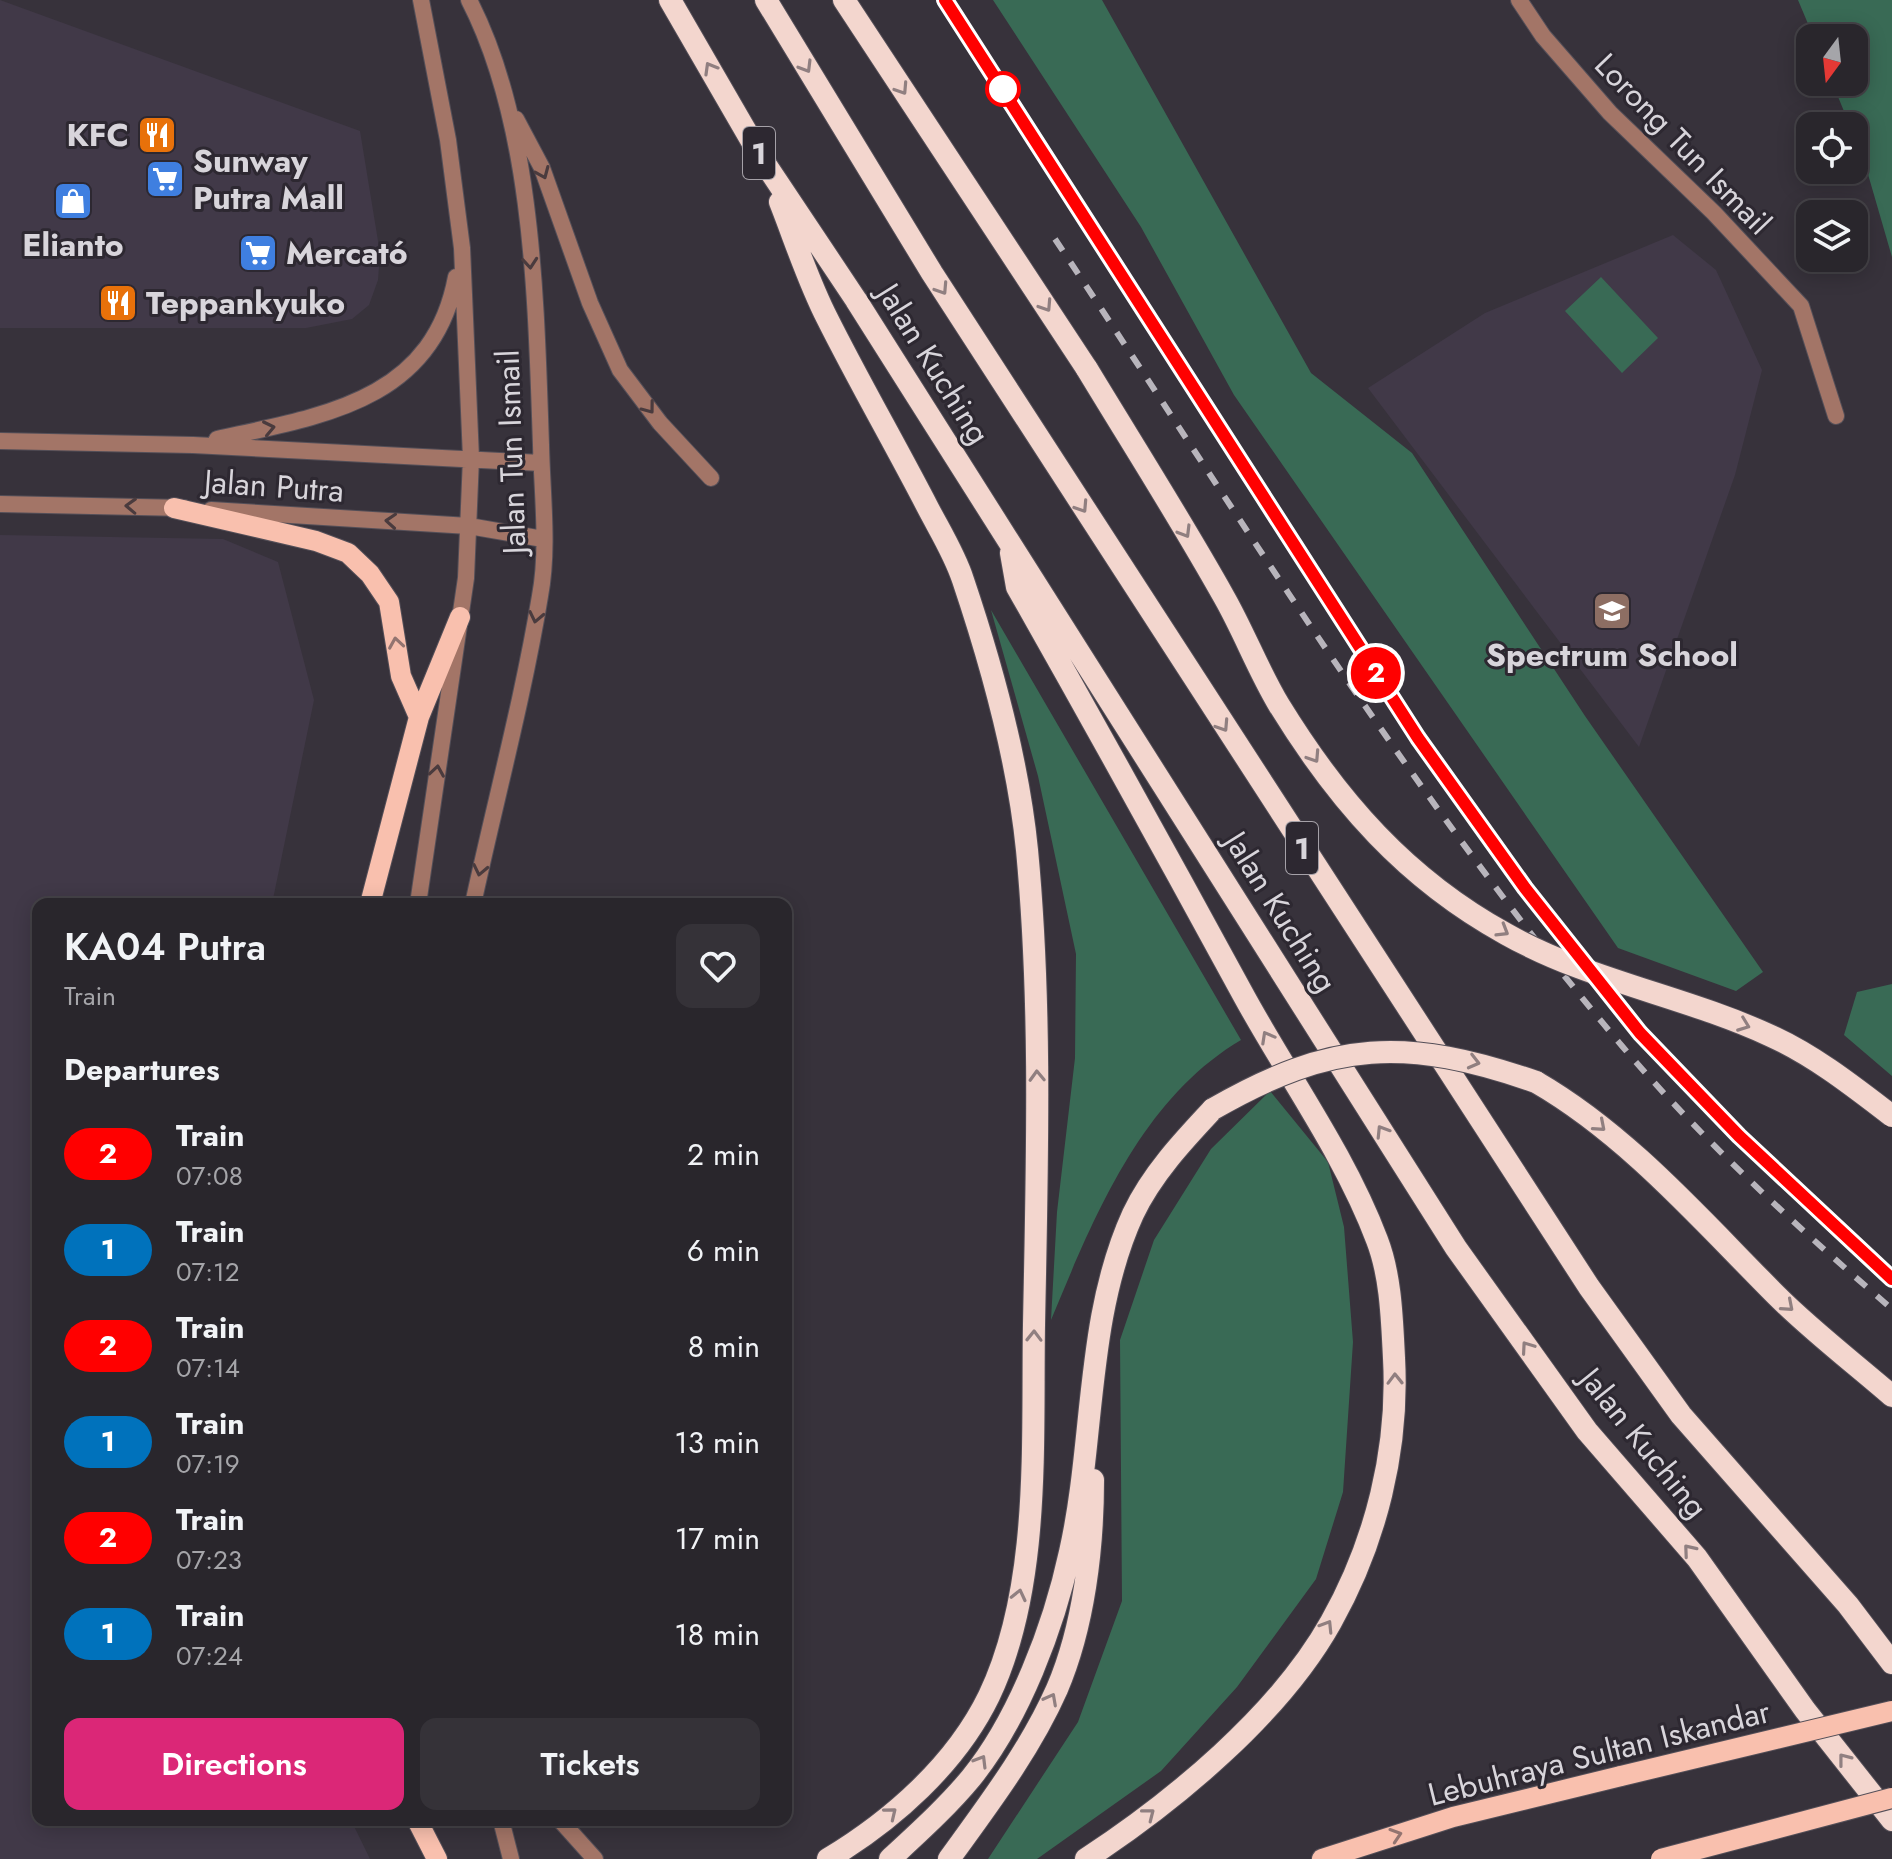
<!DOCTYPE html>
<meta charset="utf-8">
<style>
:root{--surface:#29262c;--page:#353238;--text:#f1f3f6;--muted:#a5a5a9;--line:#454348;--accent:#db2777}
body{margin:0;font-family:Jost,sans-serif;background:var(--page);color:var(--text);height:100vh;display:flex;flex-direction:column;font-size:30px;white-space:nowrap}
*{box-sizing:border-box;margin:0}
p{font-size:26px;color:var(--muted)}
.icon{flex:none;width:44px;height:44px;fill:none;stroke:currentColor;stroke-width:2;stroke-linecap:round;stroke-linejoin:round}
.map{position:relative;flex:1;overflow:hidden}
.panel{position:absolute;left:32px;top:898px;width:760px;height:928px;display:flex;flex-direction:column;background:var(--surface);border-radius:16px;box-shadow:0 4px 20px #0003,0 0 0 2px var(--line)}
.panel>*{flex:none}
.badge{padding:0 16px;border-radius:26px;font-size:28px;line-height:52px}
.needle{width:52px;rotate:195deg}
.controls{position:absolute;left:1796px;top:24px;display:grid;gap:16px}
.controls a{display:grid;place-items:center;width:72px;height:72px;border-radius:16px;background:var(--surface);box-shadow:0 4px 20px #0003,0 0 0 2px var(--line);font-size:40px}
.map>.badge{position:absolute;translate:-50% -50%;box-shadow:0 0 0 4px #fff}
h2{padding:0 32px;font-size:30px;line-height:72px}
.round{display:grid;place-items:center;flex:none;width:84px;height:84px;border-radius:16px;background:var(--page)}
.summary{display:flex;align-items:center;justify-content:space-between;height:136px;padding:0 32px}
h1{font-size:38px;font-weight:600;line-height:60px}
.cta{display:flex;gap:16px;margin-top:auto;padding:16px 32px}
.cta a{flex:1;height:92px;border-radius:16px;background:var(--accent);color:#fff;font-size:32px;font-weight:600;line-height:92px;text-align:center}
.cta a+a{background:var(--page);color:var(--text)}
ul{padding:0;list-style:none}
li{display:flex;align-items:center;gap:24px;height:96px;padding:0 32px}
li div{flex:1}
li b{display:block;font-size:30px}
li em{font-style:normal}
li .badge{min-width:88px;font-weight:700;text-align:center}
.map>svg:first-child{display:block}
.built{fill:#413948}
.green{fill:#396a55}
.lines{fill:none;stroke-linecap:round;stroke-linejoin:round}
.minor-casing{stroke:#544f58;stroke-width:18}
.tertiary-casing{stroke:#544f58;stroke-width:18}
.primary-casing{stroke:#544f58;stroke-width:22}
.trunk-casing{stroke:#544f58;stroke-width:24}
.minor{stroke:#a37567;stroke-width:16}
.tertiary{stroke:#a37567;stroke-width:16}
.primary{stroke:#f9c0ae;stroke-width:20}
.trunk{stroke:#f3d6ce;stroke-width:22}
.rail{stroke:#b8b5bc;stroke-width:6;stroke-dasharray:14 14;stroke-linecap:butt}
.primary-bridge-casing{stroke:#544f58;stroke-width:22;stroke-linecap:butt}
.trunk-bridge-casing{stroke:#544f58;stroke-width:24;stroke-linecap:butt}
.primary-bridge{stroke:#f9c0ae;stroke-width:20}
.trunk-bridge{stroke:#f3d6ce;stroke-width:22}
.oneway{stroke:#907f80}
.oneway2{stroke:#4a3b3e}
.oneway3{stroke:#937470}
.line-casing{stroke:#fff;stroke-width:18}
.line{stroke:#f00;stroke-width:12}
.stop-dot{fill:#fff;stroke:#f00;stroke-width:4}
.labels{text-anchor:middle;dominant-baseline:central;stroke-width:6;stroke-linejoin:round;paint-order:stroke}
.shield{fill:#2d2831;stroke:#a5a1a8;stroke-width:2}
.shield-label{font-size:30px;font-weight:bold;fill:#d8d5db}
.poi-label{font-size:32px;font-weight:bold;fill:#d8d5db;stroke:#2d2831;text-anchor:start}
.street-label{font-size:32px;fill:#d8d5db;stroke:#2d2831}
</style>
<div class="map">
<svg width="1892" height="1859" viewBox="0 0 1892 1859">
<rect width="100%" height="100%" fill="#37323b"/>
<path class="built" d="M0 0 360 131 380 253 378 280 369 305 352 319 306 328H0Z
M1673 235 1716 270 1762 370 1735 475 1639 747 1368 388 1485 313Z
M0 535 223 539 278 562 314 700 272 904H38V1820H351L370 1859H0Z"/>
<path class="green" d="M993 0H1102L1311 373 1412 453 1585 716 1763 972 1736 991 1618 948 1234 395 1141 227Z
M1798 0H1892V257L1854 126H1850L1832 82H1854V38H1814Z
M1601 277 1658 338 1622 373 1565 311Z
M991 610 1241 1040C1141 1099 1094 1217 1051 1320L1057 1212 1075 1058 1076 954 1038 776Z
M1892 984V1076L1844 1035 1857 992Z
M1270 1091 1328 1162 1344 1227 1353 1342 1343 1492 1316 1579 1237 1687 1161 1771 1037 1859H988L1078 1722 1122 1601 1120 1340 1154 1240 1211 1149Z"/>
<g class="lines">
<g class="minor-casing">
<path id="minor" d="M1519 0 1543 36 1610 113 1714 213 1801 306 1836 416"/>
</g>
<g class="tertiary-casing">
<path id="tertiary" d="M469 0C534 126 536 305 541 445 542 494 549 548 540 596 523 699 495 802 473 904
M516 119 542 168 590 303 620 370 660 423 711 478
M217 439C322 416 433 401 456 277
M0 441 193 445 541 463
M0 504 184 508
M211 510 469 526 543 539
M418 904 466 578 471 458 462 248 448 140 421 0
M501 1820 511 1859
M560 1820 595 1859"/>
</g>
<g class="primary-casing">
<path id="primary" d="M174 508 316 541 348 553 370 574 389 602 401 676 419 717
M370 904 419 717 460 617
M417 1820 437 1859
M1322 1859 1453 1817 1621 1776"/>
</g>
<g class="trunk-casing">
<path id="trunk" d="M670 0 762 159 856 300 1456 1248 1587 1431 1697 1558 1805 1710 1892 1820
M766 0 932 273 1589 1287 1681 1415 1848 1605 1892 1663
M844 0 1087 369
M780 202C795 240 808 281 827 318 859 382 895 444 928 508 940 531 955 555 963 580 992 666 1018 759 1027 850 1042 1008 1037 1167 1034 1325 1032 1443 1041 1587 989 1696 956 1764 893 1820 828 1859
M1011 553 1017 587C1094 723 1170 860 1245 998 1289 1078 1345 1155 1377 1240 1391 1276 1392 1320 1394 1358 1399 1449 1376 1542 1331 1622 1279 1715 1173 1802 1086 1859
M1536 1082C1628 1135 1702 1221 1777 1296 1812 1331 1854 1363 1892 1396
M890 1859C918 1833 947 1807 971 1778 1019 1719 1054 1626 1070 1552 1095 1442 1085 1319 1133 1214 1152 1174 1183 1141 1213 1109
M949 1859C988 1805 1030 1750 1057 1689 1084 1626 1093 1548 1093 1480"/>
</g>
<use href="#minor" class="minor"/>
<use href="#tertiary" class="tertiary"/>
<use href="#primary" class="primary"/>
<use href="#trunk" class="trunk"/>
<path class="rail" d="M1085 217 1418 738 1525 888 1640 1033 1739 1136 1892 1279
M1055 239C1237 512 1410 795 1622 1046 1704 1142 1797 1227 1892 1309"/>
<g class="primary-bridge-casing">
<path id="primary-bridge" d="M1621 1776 1892 1711
M1661 1859 1892 1798"/>
</g>
<g class="trunk-bridge-casing">
<path id="trunk-bridge" d="M1087 369C1133 445 1181 520 1224 597 1244 632 1258 670 1279 705 1338 801 1406 879 1506 934 1589 981 1685 996 1771 1036 1815 1056 1854 1087 1892 1116
M1213 1109C1333 1040 1406 1037 1536 1082"/>
</g>
<use href="#primary-bridge" class="primary-bridge"/>
<use href="#trunk-bridge" class="trunk-bridge"/>
</g>
<defs><path id="oneway-chevron" d="M-2-3.5L2.5 0L-2 3.5" fill="none" stroke-width="1.6" stroke-linecap="round" stroke-linejoin="round" transform="scale(2)"/></defs>
<g class="oneway">
<use href="#oneway-chevron" transform="translate(806 67) rotate(59)"/>
<use href="#oneway-chevron" transform="translate(710 68) rotate(-120)"/>
<use href="#oneway-chevron" transform="translate(902 89) rotate(57)"/>
<use href="#oneway-chevron" transform="translate(942 289) rotate(57)"/>
<use href="#oneway-chevron" transform="translate(1046 306) rotate(57)"/>
<use href="#oneway-chevron" transform="translate(1082 507) rotate(57)"/>
<use href="#oneway-chevron" transform="translate(1185 532) rotate(59)"/>
<use href="#oneway-chevron" transform="translate(1223 726) rotate(57)"/>
<use href="#oneway-chevron" transform="translate(1314 757) rotate(57)"/>
<use href="#oneway-chevron" transform="translate(1503 931) rotate(31)"/>
<use href="#oneway-chevron" transform="translate(1744 1025) rotate(21)"/>
<use href="#oneway-chevron" transform="translate(1267 1037) rotate(-119)"/>
<use href="#oneway-chevron" transform="translate(1474 1062) rotate(14)"/>
<use href="#oneway-chevron" transform="translate(1037 1076) rotate(-92)"/>
<use href="#oneway-chevron" transform="translate(1600 1126) rotate(41)"/>
<use href="#oneway-chevron" transform="translate(1382 1131) rotate(-122)"/>
<use href="#oneway-chevron" transform="translate(1788 1306) rotate(41)"/>
<use href="#oneway-chevron" transform="translate(1034 1336) rotate(-89)"/>
<use href="#oneway-chevron" transform="translate(1527 1347) rotate(-125)"/>
<use href="#oneway-chevron" transform="translate(1395 1379) rotate(-91)"/>
<use href="#oneway-chevron" transform="translate(1689 1550) rotate(-130)"/>
<use href="#oneway-chevron" transform="translate(1019 1595) rotate(-77)"/>
<use href="#oneway-chevron" transform="translate(1327 1626) rotate(-58)"/>
<use href="#oneway-chevron" transform="translate(1051 1699) rotate(-62)"/>
<use href="#oneway-chevron" transform="translate(1844 1759) rotate(-128)"/>
<use href="#oneway-chevron" transform="translate(981 1761) rotate(-59)"/>
<use href="#oneway-chevron" transform="translate(891 1813) rotate(-39)"/>
<use href="#oneway-chevron" transform="translate(1149 1814) rotate(-38)"/>
</g>
<g class="oneway2">
<use href="#oneway-chevron" transform="translate(543 173) rotate(67)"/>
<use href="#oneway-chevron" transform="translate(530 263) rotate(85)"/>
<use href="#oneway-chevron" transform="translate(649 408) rotate(53)"/>
<use href="#oneway-chevron" transform="translate(269 428) rotate(-12)"/>
<use href="#oneway-chevron" transform="translate(131 506) rotate(-178)"/>
<use href="#oneway-chevron" transform="translate(391 521) rotate(-176)"/>
<use href="#oneway-chevron" transform="translate(536 617) rotate(102)"/>
<use href="#oneway-chevron" transform="translate(437 771) rotate(-81)"/>
<use href="#oneway-chevron" transform="translate(480 870) rotate(102)"/>
</g>
<g class="oneway3">
<use href="#oneway-chevron" transform="translate(396 643) rotate(-99)"/>
<use href="#oneway-chevron" transform="translate(1396 1835) rotate(-18)"/>
</g>
<g class="lines">
<g class="line-casing">
<path id="line" d="M945 0 1418 738 1525 888 1640 1033 1739 1136 1892 1279"/>
</g>
<use href="#line" class="line"/>
</g>
<defs>
<g id="restaurant-square" transform="scale(2)"><rect x="-9" y="-9" width="18" height="18" rx="4" fill="#e8710a" stroke="#2d2831"/><path d="M-5-6h1v4h1v-4h1v4h1v-4h1v5L-1.5 .5V6h-2V.5L-5-1ZM5-6V6H3V1.5H1.5Q1.5-4 5-6Z" fill="#fff"/></g>
<g id="supermarket-square" transform="scale(2)"><rect x="-9" y="-9" width="18" height="18" rx="4" fill="#3f7fe0" stroke="#2d2831"/><path d="M-6-5.5h2.5l.6 2H6L4.5 2H-2.5L-4.4-4H-6ZM-1.5 3.2a1.3 1.3 0 1 0 .1 0ZM3 3.2a1.3 1.3 0 1 0 .1 0Z" fill="#fff"/></g>
<g id="shop-square" transform="scale(2)"><rect x="-9" y="-9" width="18" height="18" rx="4" fill="#3f7fe0" stroke="#2d2831"/><path d="M-5-2.5h2.3a2.7 3.5 0 0 1 5.4 0H5L5.5 6h-11ZM-1.5-2.5h3a1.5 2.3 0 0 0-3 0Z" fill="#fff"/></g>
<g id="school-square" transform="scale(2)"><rect x="-9" y="-9" width="18" height="18" rx="4" fill="#8d6e63" stroke="#2d2831"/><path d="M0-5L7-2L0 1L-7-2ZM-4 1L0 2.5L4 1V4Q0 6-4 4Z" fill="#fff"/></g>
</defs>
<g fill-rule="evenodd">
<use href="#restaurant-square" x="157" y="135"/>
<use href="#supermarket-square" x="165" y="179"/>
<use href="#shop-square" x="73" y="201"/>
<use href="#supermarket-square" x="258" y="253"/>
<use href="#restaurant-square" x="118" y="303"/>
<use href="#school-square" x="1612" y="611"/>
</g>
<circle class="stop-dot" cx="1003" cy="89" r="16"/>
<g class="labels">
<g class="shield">
<rect x="743" y="127" width="32" height="52" rx="6"/>
<rect x="1286" y="822" width="32" height="52" rx="6"/>
</g>
<g class="shield-label">
<text x="759" y="153">1</text>
<text x="1302" y="848">1</text>
</g>
<g class="poi-label">
<text x="129" y="135" text-anchor="end">KFC</text>
<text x="193" y="161">Sunway<tspan x="193" dy="37">Putra Mall</tspan></text>
<text x="73" y="245" text-anchor="middle">Elianto</text>
<text x="286" y="253">Mercató</text>
<text x="146" y="303">Teppankyuko</text>
<text x="1612" y="655" text-anchor="middle">Spectrum School</text>
</g>
<g class="street-label">
<text transform="translate(1683 144) rotate(46)">Lorong Tun Ismail</text>
<text transform="translate(934 364) rotate(58)">Jalan Kuching</text>
<text transform="translate(511 452) rotate(-92)">Jalan Tun Ismail</text>
<text transform="translate(274 486) rotate(4)">Jalan Putra</text>
<text transform="translate(1281 912) rotate(58)">Jalan Kuching</text>
<text transform="translate(1644 1443) rotate(51)">Jalan Kuching</text>
<text transform="translate(1599 1753) rotate(-14)">Lebuhraya Sultan Iskandar</text>
</g>
</g>
</svg>
<div class="controls">
<a><svg class="needle" viewBox="-14 -14 28 28"><path d="M0-13l5 13h-10z" fill="#e53935"/><path d="M0 13l5-13h-10z" fill="#a5a5a9"/></svg></a>
<a><svg class="icon" aria-label="locate" viewBox="0 0 24 24"><circle cx="12" cy="12" r="6"/><path d="M12 2v4M12 18v4M2 12h4M18 12h4"/></svg></a>
<a><svg class="icon" aria-label="layers" viewBox="0 0 24 24"><path d="M12 4l9 5-9 5-9-5zM3 14l9 5 9-5"/></svg></a>
</div>
<b class="badge" style="left:1376px;top:673px;background:#f00;color:#fff">2</b>
<section class="panel">
<div class="summary"><div><h1>KA04 Putra</h1><p>Train</p></div><a class="round"><svg class="icon" aria-label="heart" viewBox="0 0 24 24"><path d="M12 20l-8-8c-3-5 5-10 8-4 3-6 11-1 8 4z"/></svg></a></div>
<h2>Departures</h2>
<ul>
<li><span class="badge" style="background:#f00;color:#fff">2</span><div><b>Train</b><p>07:08</p></div><em>2 min</em></li>
<li><span class="badge" style="background:#0072bc;color:#fff">1</span><div><b>Train</b><p>07:12</p></div><em>6 min</em></li>
<li><span class="badge" style="background:#f00;color:#fff">2</span><div><b>Train</b><p>07:14</p></div><em>8 min</em></li>
<li><span class="badge" style="background:#0072bc;color:#fff">1</span><div><b>Train</b><p>07:19</p></div><em>13 min</em></li>
<li><span class="badge" style="background:#f00;color:#fff">2</span><div><b>Train</b><p>07:23</p></div><em>17 min</em></li>
<li><span class="badge" style="background:#0072bc;color:#fff">1</span><div><b>Train</b><p>07:24</p></div><em>18 min</em></li>
</ul>
<div class="cta"><a>Directions</a><a>Tickets</a></div>
</section>
</div>
